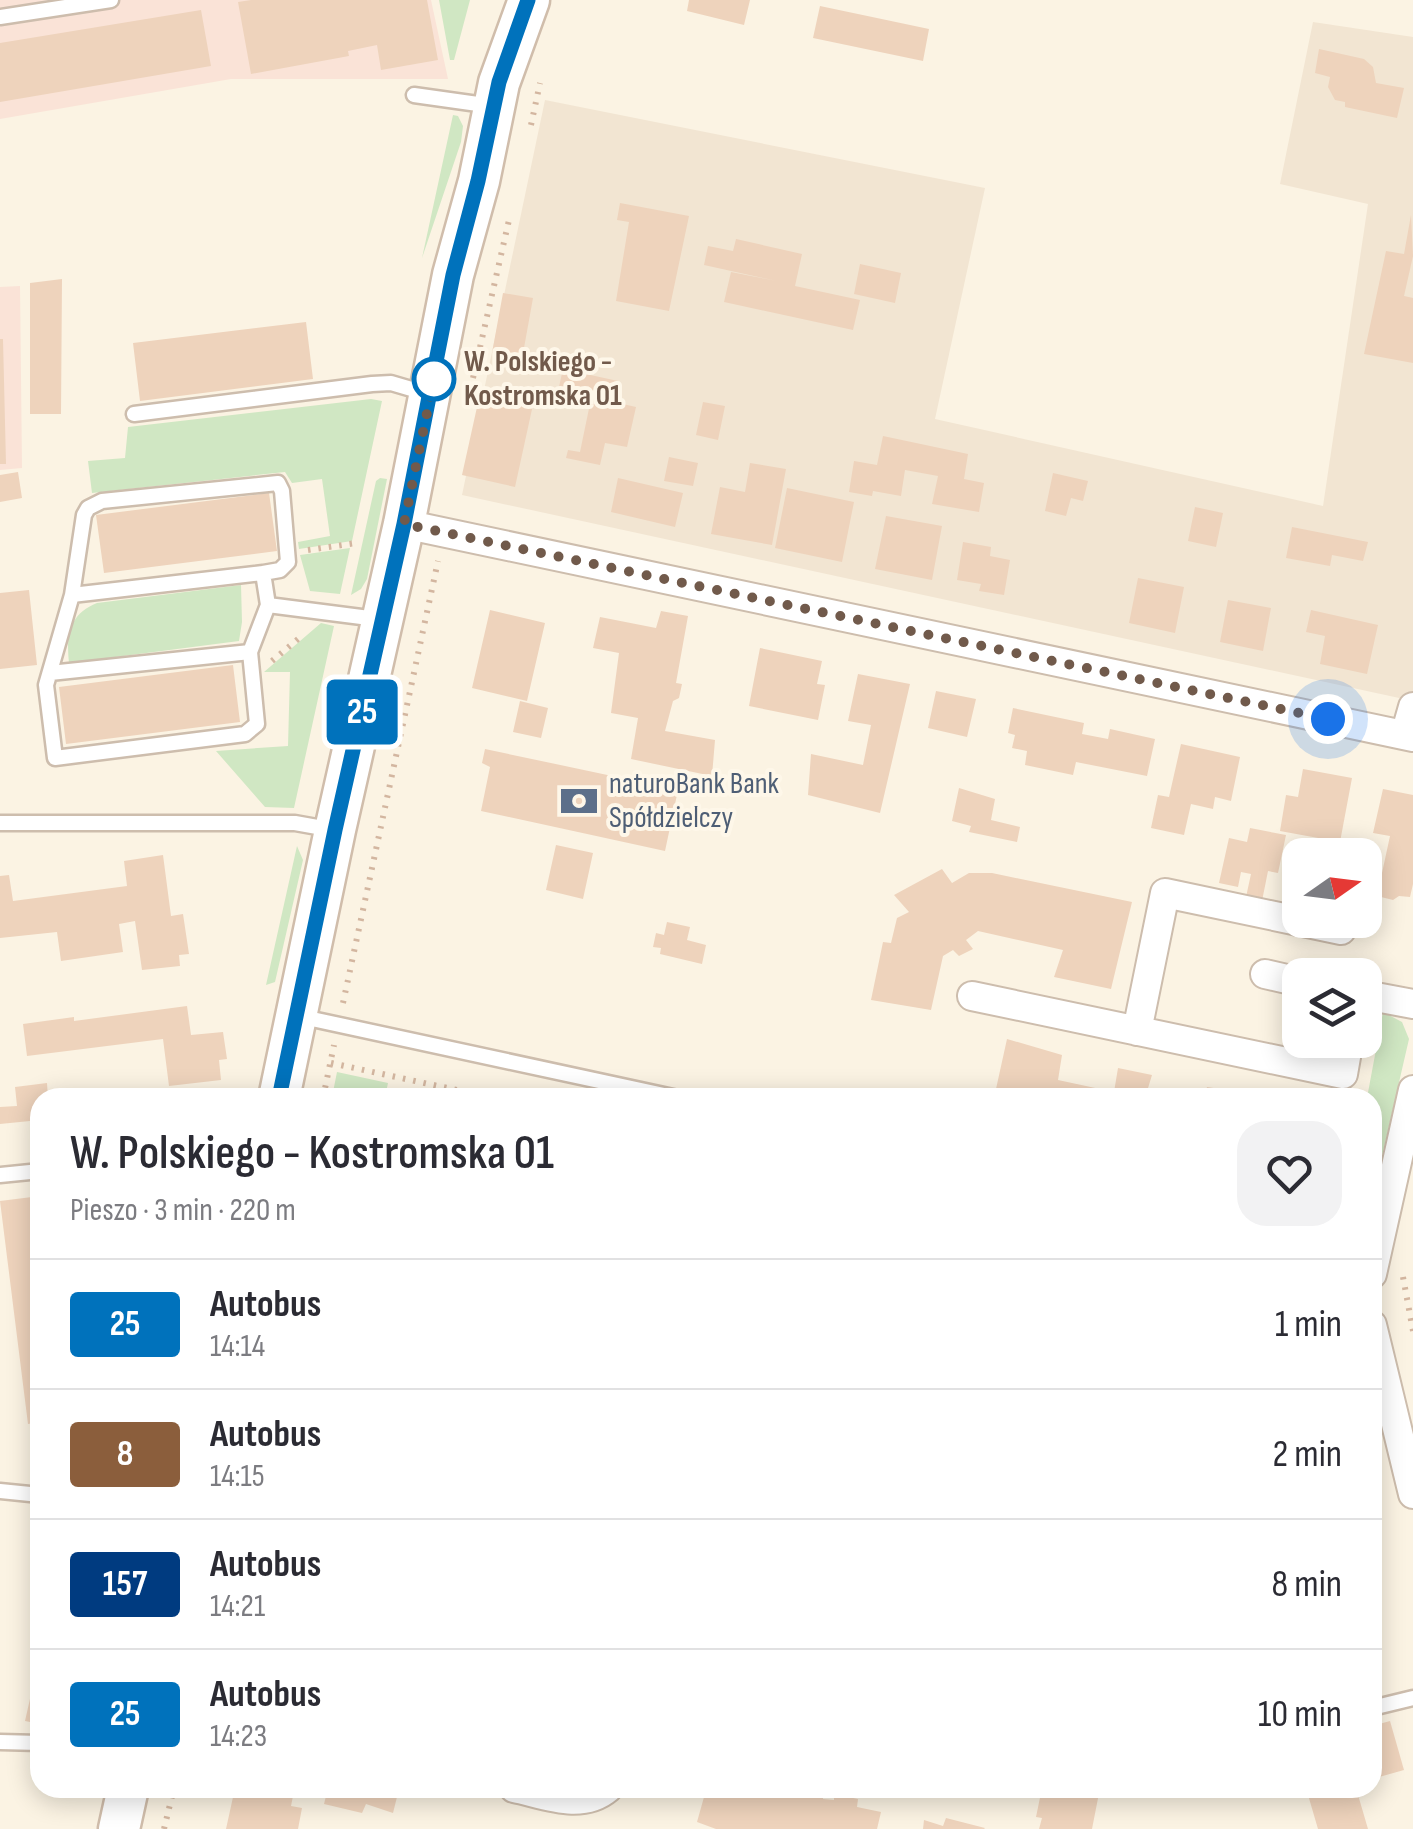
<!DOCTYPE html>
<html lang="pl">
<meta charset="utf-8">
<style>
:root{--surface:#fff;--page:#f2f2f3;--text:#2b2b33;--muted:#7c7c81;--line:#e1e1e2}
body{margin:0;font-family:"Sofia Sans Condensed",sans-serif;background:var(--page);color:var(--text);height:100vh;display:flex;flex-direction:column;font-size:38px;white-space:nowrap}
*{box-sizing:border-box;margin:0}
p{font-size:32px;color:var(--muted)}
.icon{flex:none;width:55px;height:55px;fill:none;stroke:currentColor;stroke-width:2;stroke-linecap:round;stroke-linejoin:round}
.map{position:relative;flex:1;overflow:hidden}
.drawer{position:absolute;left:30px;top:1088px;width:1352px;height:710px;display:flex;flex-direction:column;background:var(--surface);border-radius:30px;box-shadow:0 5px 25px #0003}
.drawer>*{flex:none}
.badge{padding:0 20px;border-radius:8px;font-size:35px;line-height:65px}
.needle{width:65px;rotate:76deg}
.controls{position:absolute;left:1282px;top:838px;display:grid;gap:20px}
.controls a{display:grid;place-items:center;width:100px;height:100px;border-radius:20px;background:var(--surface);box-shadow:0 5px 25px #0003;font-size:50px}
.you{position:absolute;width:50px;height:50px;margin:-25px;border:8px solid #fff;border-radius:50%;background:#1a73e8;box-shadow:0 0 0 15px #1a73e833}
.map>.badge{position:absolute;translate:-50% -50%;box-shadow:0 0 0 5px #fff}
.round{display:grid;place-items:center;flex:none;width:105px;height:105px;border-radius:30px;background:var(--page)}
.overview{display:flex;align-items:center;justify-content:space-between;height:170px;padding:0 40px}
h1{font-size:48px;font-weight:600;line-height:75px}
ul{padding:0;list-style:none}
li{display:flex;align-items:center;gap:30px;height:130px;padding:0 40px;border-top:2px solid var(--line)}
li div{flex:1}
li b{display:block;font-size:38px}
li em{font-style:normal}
li .badge{min-width:110px;font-weight:700;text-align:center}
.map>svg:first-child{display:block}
.residential{fill:#f2e5d2}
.commercial{fill:#fae3d7}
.green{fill:#d0e7c3}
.building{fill:#eed3bc}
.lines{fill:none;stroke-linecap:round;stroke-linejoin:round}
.lane-casing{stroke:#cdbdad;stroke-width:19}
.street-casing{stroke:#cdbdad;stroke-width:32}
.secondary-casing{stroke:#d0bdab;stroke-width:45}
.path{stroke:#d3b6a0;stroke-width:6;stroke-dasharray:2.5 8;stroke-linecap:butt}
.lane{stroke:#fff;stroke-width:14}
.street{stroke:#fff;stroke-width:28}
.secondary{stroke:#fff;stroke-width:40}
.line-casing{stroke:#fff;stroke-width:22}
.line{stroke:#0072bc;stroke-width:15}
.walk{stroke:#715a4b;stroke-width:10;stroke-dasharray:0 18}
.stop-dot{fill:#fff;stroke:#0072bc;stroke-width:5}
.labels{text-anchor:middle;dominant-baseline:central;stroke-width:8;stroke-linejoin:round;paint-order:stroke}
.stop-label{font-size:30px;font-weight:bold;fill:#715a4b;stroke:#fef7e9;text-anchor:start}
.service-label{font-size:30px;fill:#4e5e75;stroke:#fef7e9;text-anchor:start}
</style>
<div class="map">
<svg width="1413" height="1829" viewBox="0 0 1413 1829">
<rect width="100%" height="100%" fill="#fbf3e3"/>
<path class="residential" d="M1313 22 1413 37V701L462 495 545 100 985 188 935 419 1323 506 1368 204 1280 184Z"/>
<path class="commercial" d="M0 0H431L448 79H231L0 119Z
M20 286 22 468 0 470V287Z"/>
<path class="green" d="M439 0H470L454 60H450Z
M453 115 458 116 463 126 461 142 422 258Z
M371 399 382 401 352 541 299 549 298 542 330 536 322 479 292 483 285 472 92 493 88 461 125 458 128 427Z
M380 478 387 479 367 579 361 589 351 595 376 481Z
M350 548 340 594 310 591 300 555Z
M241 585 242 622 239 641 69 663C66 636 69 614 97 603Z
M321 623 334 626 294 808 265 807 216 751 288 746 290 672H264Z
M297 846 303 860 275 982 266 985Z
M1383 1012 1402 1022 1409 1039 1373 1195 1372 1098H1367Z
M337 1072 388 1083 385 1097H332Z"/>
<path class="building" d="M251 0H427L438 60 381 70 377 45 348 51 349 56 251 74 238 2Z
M689 0H750L744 25 687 11Z
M820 6 929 29 923 61 813 38Z
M201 10 211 66 0 102V43Z
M1319 49 1364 59 1373 67 1376 83 1404 88 1397 118 1345 107V102L1335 100 1328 87 1330 77 1315 73Z
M620 203 689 216 669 311 616 301 629 222 617 220Z
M1411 215 1413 256 1404 296 1413 298V363L1364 354 1386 251 1404 254Z
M736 239 802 254 795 286 860 300 853 330 724 302 731 272 777 281 704 265 708 246 733 251Z
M860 264 901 273 895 303 854 294Z
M62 279 61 414H30V283Z
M503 293 533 298 522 359 492 353Z
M306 322 313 379 140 401 133 343Z
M0 339H3L6 464H0Z
M563 369 618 381 614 402 636 407 627 447 605 443 600 465 566 458 568 450 580 452 592 394 559 387Z
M481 389 534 400 515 487 462 475Z
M703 402 725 406 718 440 696 435Z
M883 436 968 454 964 479 984 483 979 512 932 504 938 476 905 470 901 496 873 491 872 496 849 492 854 461 877 465Z
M669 457 698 463 693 486 664 481Z
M750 463 786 469 772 545 711 534 720 487 745 492Z
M18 472 22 498 0 502V475Z
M1053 473 1088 481 1083 501 1071 498 1066 516 1045 511Z
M618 478 683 493 675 527 611 512Z
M787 488 854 502 842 562 775 548Z
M269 493 277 551 104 573 96 515Z
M1195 507 1223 513 1216 547 1188 541Z
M886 516 942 526 932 580 875 569Z
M1292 527 1368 542 1363 561 1332 555 1330 566 1286 558Z
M963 542 991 547 990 556 1010 560 1004 595 979 591 981 584 957 580Z
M1138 578 1184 587 1175 633 1129 623Z
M29 590 37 665 0 669V593Z
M1228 600 1271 608 1263 651 1220 642Z
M490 610 545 623 527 701 472 688Z
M1311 610 1378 625 1367 674 1320 664 1325 636 1306 632Z
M661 611 688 616 676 683 682 684 679 698 673 701 665 731 715 740 712 776 631 759 638 718 611 713 619 653 593 648 600 617 656 628Z
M760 648 822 661 817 684 825 685 818 720 749 706Z
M233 665 240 722 66 744 59 687Z
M858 674 910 684 880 813 808 795 811 754 863 765 871 725 848 721Z
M936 691 976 699 967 737 928 728Z
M520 701 548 708 541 738 513 732Z
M1013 708 1084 723 1082 734 1108 739 1110 729 1155 739 1147 776 1076 762 1073 775 1025 765 1027 751 1012 748 1015 735 1008 733Z
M1181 744 1240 757 1231 801 1215 797 1213 809 1191 804 1184 835 1151 828 1158 795 1169 797Z
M485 749 678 790 665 851 481 811 490 767 482 763Z
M1303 769 1352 778 1340 842 1280 831 1286 795 1298 797Z
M959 788 995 799 991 820 1020 827 1017 842 969 832 971 826 952 821Z
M1383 789 1413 795V884L1410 897 1399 896 1393 900 1377 896 1390 836 1373 833Z
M1250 828 1286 835 1278 873 1268 871 1262 901 1246 897 1251 874 1241 872 1238 887 1219 883 1229 838 1247 842Z
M556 845 593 853 583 899 546 890Z
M163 855 171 916 183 914 189 954 179 955 180 966 142 970 135 921 119 924 123 952 61 961 57 932 0 938V876L9 875 13 901 127 886 124 861Z
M942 869 952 883 969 873H992L1132 902 1111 989 1054 977 1063 950 978 931 966 940 973 949 959 956 953 950 943 956 931 1010 871 1000 883 942 891 943 897 918 909 912 894 895Z
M667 922 690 927 687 940 706 945 702 964 660 954 661 948 653 947 656 933 664 935Z
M187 1006 191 1035 223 1032 227 1059 219 1060 221 1080 169 1086 163 1039 27 1056 23 1024 74 1017V1021Z
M1007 1039 1062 1055 1058 1080 1114 1092 1118 1068 1152 1075 1145 1098H994Z
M47 1083 48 1098H40V1120L0 1124V1107L17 1106 15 1087Z
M1207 1087 1259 1095 1258 1098H1204Z
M40 1196V1422L28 1424 0 1201Z
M32 1690 40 1692V1724L25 1721Z
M1390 1721 1404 1770 1372 1779V1726Z
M235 1788H278L294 1791 291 1806 302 1808 298 1829H226Z
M328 1788H372L398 1793 393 1813 366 1804 362 1813 324 1804Z
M699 1788H797L823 1794V1799L834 1800V1794L858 1799 857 1807 881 1812 877 1829H716L697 1822 704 1797 696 1796Z
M1042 1788H1100L1092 1829H1039L1042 1818 1036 1817Z
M1306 1788H1356L1368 1829H1318Z
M946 1818 985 1828 984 1829H923L924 1820 943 1826Z"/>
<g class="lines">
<g class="lane-casing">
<path id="lane" d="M0 17 111 0
M414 95 492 106
M134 414 372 384 391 383 425 393
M72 595 46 685 55 758 245 734 257 724 250 652 268 605 263 573 72 595 84 515 88 508 102 501 278 483 282 491 288 562 280 570 263 573
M268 605 377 619
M50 673 250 652
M0 823H295L334 830
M298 1016 678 1098
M0 1175 40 1171
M0 1491 40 1495
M1372 1708 1413 1698
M0 1742 40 1743"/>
</g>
<g class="street-casing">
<path id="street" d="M404 524 1413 737
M1405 735 1413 707
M1265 974 1300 982
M1365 995 1413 1004
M972 996 1343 1074 1349 1040
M1137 1031 1165 893 1341 930
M1372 1274 1413 1090
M1372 1325 1413 1494
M514 1788C544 1794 581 1811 608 1788"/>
</g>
<g class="secondary-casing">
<path id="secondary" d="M279 1098 335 830 404 524 453 275 479 181 499 83 529 0
M119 1829 128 1788"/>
</g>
<path class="path" d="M531 125 540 83
M473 378 509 220
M308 550 356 543
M272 661 304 634
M343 1003 438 561
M331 1063 494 1098
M323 1098 334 1045
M1403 1277 1413 1331
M164 1829 174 1788"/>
<use href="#lane" class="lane"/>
<use href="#street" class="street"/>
<use href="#secondary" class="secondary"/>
</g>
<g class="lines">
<g class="line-casing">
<path id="line" d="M279 1098 335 830 404 524 453 275 478 181 499 82 528 0"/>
</g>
<use href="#line" class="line"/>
<path class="walk" d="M434 379 404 524 1328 719"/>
</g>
<defs>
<g id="bank-bare" transform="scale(3)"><path d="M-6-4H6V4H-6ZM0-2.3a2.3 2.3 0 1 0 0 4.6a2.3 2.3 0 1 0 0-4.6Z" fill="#5c6f8a" stroke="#fef7e9" stroke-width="2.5" paint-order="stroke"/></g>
</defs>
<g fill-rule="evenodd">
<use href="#bank-bare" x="579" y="801"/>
</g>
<circle class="stop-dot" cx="434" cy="379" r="20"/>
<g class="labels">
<g class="stop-label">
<text x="464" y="362">W. Polskiego -<tspan x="464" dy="34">Kostromska 01</tspan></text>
</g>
<g class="service-label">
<text x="609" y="784">naturoBank Bank<tspan x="609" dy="34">Spółdzielczy</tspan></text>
</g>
</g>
</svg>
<div class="controls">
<a><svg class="needle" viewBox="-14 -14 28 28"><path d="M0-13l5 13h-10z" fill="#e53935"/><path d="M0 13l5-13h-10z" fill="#7c7c81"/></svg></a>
<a><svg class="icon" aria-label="layers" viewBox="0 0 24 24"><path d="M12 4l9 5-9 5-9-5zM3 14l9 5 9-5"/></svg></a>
</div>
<div class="you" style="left:1328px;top:719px"></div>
<b class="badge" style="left:362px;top:712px;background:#0072bc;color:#fff">25</b>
<section class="drawer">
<div class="overview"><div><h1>W. Polskiego - Kostromska 01</h1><p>Pieszo · 3 min · 220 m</p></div><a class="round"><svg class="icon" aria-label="heart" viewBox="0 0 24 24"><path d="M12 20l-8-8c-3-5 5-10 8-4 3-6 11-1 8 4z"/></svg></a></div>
<ul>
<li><span class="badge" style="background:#0072bc;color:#fff">25</span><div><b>Autobus</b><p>14:14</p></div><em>1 min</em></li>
<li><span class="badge" style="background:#8b5e3c;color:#fff">8</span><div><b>Autobus</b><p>14:15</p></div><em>2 min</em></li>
<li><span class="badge" style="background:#003b80;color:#fff">157</span><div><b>Autobus</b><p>14:21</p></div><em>8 min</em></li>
<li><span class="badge" style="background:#0072bc;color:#fff">25</span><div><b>Autobus</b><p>14:23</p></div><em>10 min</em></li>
</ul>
</section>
</div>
